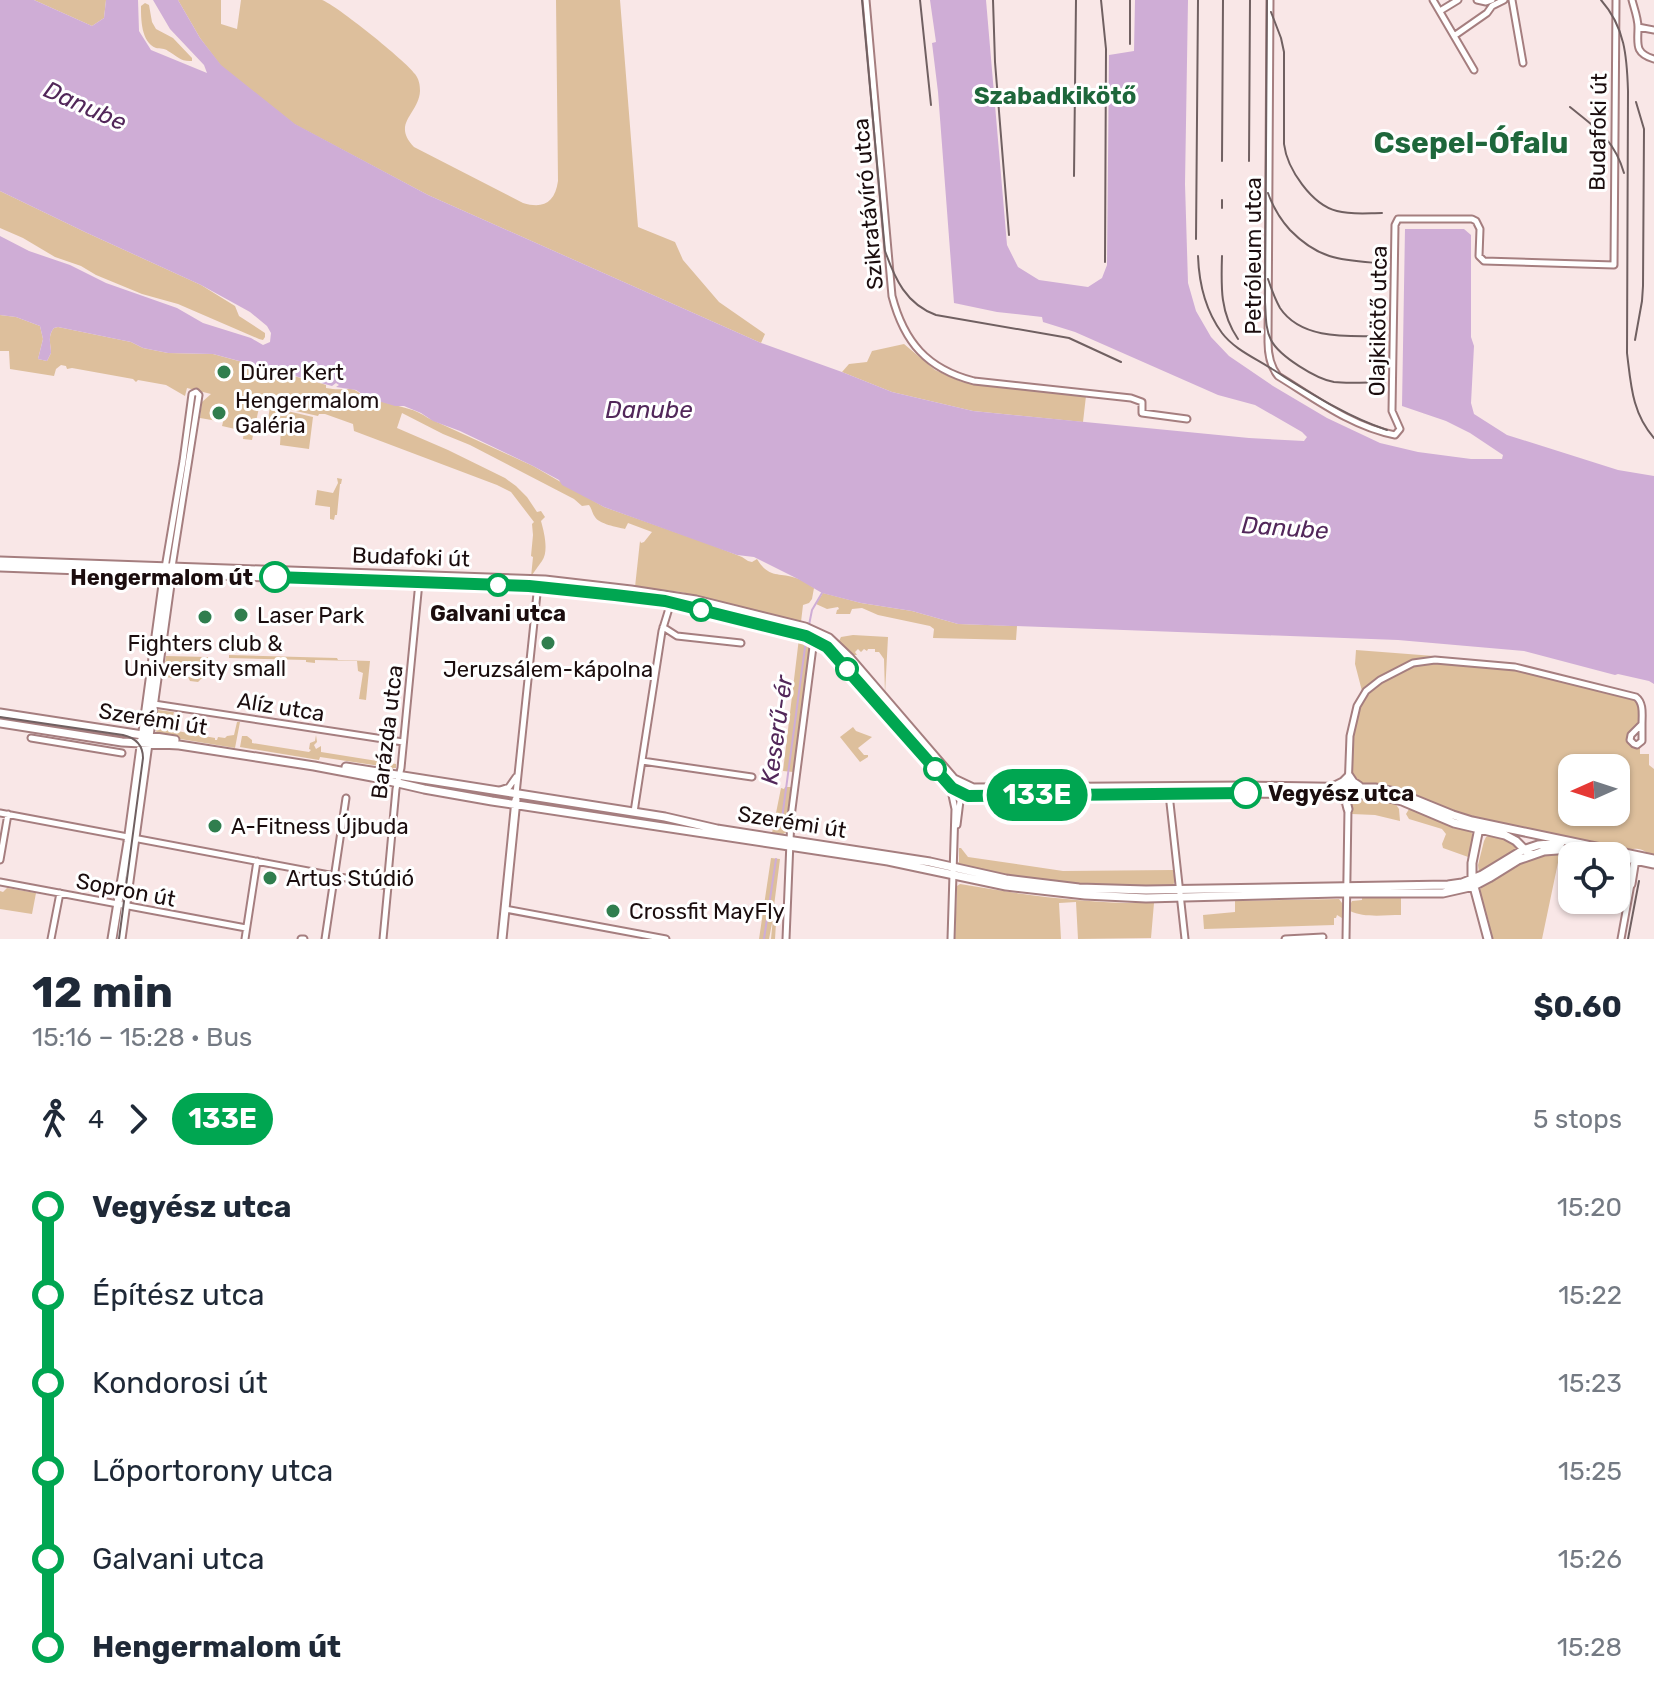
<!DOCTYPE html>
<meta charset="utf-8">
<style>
:root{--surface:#fff;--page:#f6f6f7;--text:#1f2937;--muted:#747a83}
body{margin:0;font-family:Rubik,sans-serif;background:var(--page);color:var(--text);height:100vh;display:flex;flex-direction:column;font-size:30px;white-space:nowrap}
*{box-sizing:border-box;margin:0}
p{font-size:26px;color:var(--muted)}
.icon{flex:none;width:44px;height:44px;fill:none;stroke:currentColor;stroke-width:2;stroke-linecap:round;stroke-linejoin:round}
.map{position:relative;height:939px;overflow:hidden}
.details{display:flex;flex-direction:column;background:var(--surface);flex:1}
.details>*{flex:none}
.badge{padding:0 16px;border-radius:26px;font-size:28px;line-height:52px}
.needle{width:52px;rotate:267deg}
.fabs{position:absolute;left:1558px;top:754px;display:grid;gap:16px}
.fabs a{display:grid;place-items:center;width:72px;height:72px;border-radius:16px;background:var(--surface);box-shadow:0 2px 6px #0004;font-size:40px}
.map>.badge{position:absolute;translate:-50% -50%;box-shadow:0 0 0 4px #fff}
.legs{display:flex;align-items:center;gap:12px;height:88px;padding:0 32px;font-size:26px}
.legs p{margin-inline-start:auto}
.summary{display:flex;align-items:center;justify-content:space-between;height:136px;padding:0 32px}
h1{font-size:44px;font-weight:700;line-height:60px}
ul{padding:0 32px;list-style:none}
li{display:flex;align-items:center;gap:28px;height:88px;font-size:30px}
li i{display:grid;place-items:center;width:12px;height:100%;margin:0 10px;background:currentColor}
li i::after{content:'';width:20px;height:20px;margin:-10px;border:6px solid;border-radius:50%;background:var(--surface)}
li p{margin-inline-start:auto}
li:first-child i{background:linear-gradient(#0000 50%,currentColor 0)}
li:last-child i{background:linear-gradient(currentColor 50%,#0000 0)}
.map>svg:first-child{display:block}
.green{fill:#ddbf9c;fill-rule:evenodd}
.water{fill:#cfadd6}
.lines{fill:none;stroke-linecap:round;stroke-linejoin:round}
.stream{stroke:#cfadd6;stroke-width:2}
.minor-casing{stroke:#a57e7f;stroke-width:9}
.major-casing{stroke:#a57e7f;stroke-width:11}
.minor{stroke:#fff;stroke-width:5}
.major{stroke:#fff;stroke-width:7}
.tram{stroke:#706061;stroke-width:2}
.rail{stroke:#706061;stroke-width:2}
.line-1-casing{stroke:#fff;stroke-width:18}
.line-1{stroke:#00a651;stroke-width:12}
.poi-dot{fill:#307e4e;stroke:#fff;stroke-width:3}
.stop-1-dot{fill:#fff;stroke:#00a651;stroke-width:4}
.labels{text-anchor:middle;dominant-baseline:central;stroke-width:6;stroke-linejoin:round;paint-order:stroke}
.street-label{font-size:22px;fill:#1b0d0e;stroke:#fff}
.poi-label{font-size:22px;fill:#1b0d0e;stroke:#fff;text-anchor:start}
.stop-label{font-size:22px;font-weight:bold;fill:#1b0d0e;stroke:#fff;text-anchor:end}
.neighbourhood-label{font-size:24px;font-weight:bold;fill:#1e673b;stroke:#fff}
.water-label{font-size:24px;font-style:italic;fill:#52275a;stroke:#fff}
.district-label{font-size:30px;font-weight:bold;fill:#1e673b;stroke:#fff}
</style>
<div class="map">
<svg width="1654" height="939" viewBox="0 0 1654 939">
<rect width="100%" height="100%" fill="#f9e7e7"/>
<path class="green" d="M34 0H106L104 18 92 26Z
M178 0H221V24L237 29 241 0C260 0 278 0 297 0 305 0 315 0 322 0 336 5 406 61 415 74 419 79 420 85 420 91 419 114 391 123 414 147L523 203C543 209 555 203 558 181L556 0H620L638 227 675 242 683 260 719 302 765 334 761 343 428 195 294 124 221 66 200 38Z
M145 3 149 5 152 22 156 29 173 38 192 58V61C181 62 177 56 168 51 165 48 160 49 156 48 141 42 141 19 141 6Z
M0 191 85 232 201 285 235 306 239 316 265 333V337L263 340 259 339 178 304 142 294 96 275 81 266 55 257 23 238 0 228Z
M0 315 16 317 40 326 43 339 38 359 47 361 51 353C51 345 47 336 54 328L58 327 131 342 143 348 168 353 213 354 323 384 326 385V388C336 390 342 389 351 389 358 390 362 396 368 398 374 401 380 401 387 403 401 407 416 409 428 418L533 466 604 507 709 544 742 557 748 561 752 562 757 559C769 579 779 572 796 578 802 580 808 584 814 588L812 599 809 603 803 605 801 622 681 592 635 587 640 541 641 543 644 542 652 532 628 523 625 529C617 527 599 524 595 517 592 513 592 509 589 505L582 506 574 499 470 445 443 434 402 413 397 428 448 450 505 478 516 486 527 497 537 512 541 511 545 517 541 521C544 532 549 551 542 561 538 567 535 570 531 577L533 557 531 556 533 535 532 524 534 522 511 492 497 485 354 431 353 424 325 414H319L318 416 260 403 252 440 243 439 244 431 222 426 223 422 200 418 202 402 211 394 187 388 185 396 166 385 138 380 136 382 133 379 72 368 67 369 66 366 61 365 56 369 54 376 10 369 9 351H0Z
M904 344 935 370 962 382 1086 396 1083 422 973 411 892 392 842 372 849 364 867 362 872 351Z
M270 407 313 417 309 449 280 445 281 428 267 425Z
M337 478 342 479 341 484H340L337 515H335L334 520 330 519V507L315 505 317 490 333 493 338 483Z
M823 593 861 603 912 611 958 624 1017 626 1016 640 933 638 934 629 930 626 878 615 862 608 852 609 850 614H836L837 610 839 609 838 607 827 609 816 604Z
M853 635 888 637 885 694 884 659 879 652H875V649H868L867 651 864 649 861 652 858 649 855 652 857 655H852L839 641 841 637Z
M799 638 811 641 802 714 801 715 793 772 783 771Z
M1356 650 1434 656 1433 658C1405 663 1384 674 1362 691L1355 664Z
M229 655 337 658 338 660 370 661 366 700 359 699 363 673 358 671 357 661 315 660V663L306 662V660L229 658Z
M166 656 208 657 205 679H201L198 682 190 681 188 677 198 679 200 670 187 667V665L176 663 175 666 169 665 168 674 174 675 175 678 163 677Z
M1435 663 1517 670 1636 701C1643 715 1638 726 1628 737L1640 745V754H1649V765L1654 769V856C1644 852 1641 846 1630 850L1468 818 1393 788 1357 783C1350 774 1352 764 1352 753 1352 713 1362 689 1398 673 1411 667 1422 664 1435 663ZM1572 768H1616V812H1572Z
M158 710 174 712 171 724 172 730 215 738V740H217L218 737 225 738 227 736 234 735 237 722H240L235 748 156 735Z
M853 727 856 731 872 737 858 748 864 755H868V757L860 762 840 737Z
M316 735 317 742 314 745 316 749 321 746V752L396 764V768H393V772H391L387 767 320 757 319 760 240 747 242 736H247L252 740V743L309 752 311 750 309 749 310 743 315 741Z
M785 787H791L787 817V832L783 834 772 833 781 788 784 789Z
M519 796 666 819 704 828V830L527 804 523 802Z
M1360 797 1395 803 1399 809 1400 821 1375 815 1352 814 1350 812C1351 804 1352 801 1360 797Z
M1409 809H1413L1437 820 1471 832 1474 836 1471 858 1443 848 1442 844 1446 834 1442 829 1409 819 1406 814Z
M1491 834 1513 842 1519 849 1479 873 1478 865 1484 841 1486 837Z
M959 848H961L968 857 1063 871 1173 870 1175 881 1172 887 1079 886 1007 876 959 866 957 863 959 862Z
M1560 853 1542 939H1491L1489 922 1479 891 1482 887C1509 869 1527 856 1560 853Z
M771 858 780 859 774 906 777 907 775 939H771L773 918 769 939H759Z
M960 884C1024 895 1088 904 1154 903L1151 938 1078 939 1076 902 1059 903 1061 939H955L957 886Z
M7 888 36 893 32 914 0 909V891L3 892Z
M1401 895V915C1384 915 1364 918 1350 911L1351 903 1352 901 1362 900V896Z
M1339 899 1342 903V918L1337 915 1336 918H1334V925L1204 929 1203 915 1235 912V901Z"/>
<path class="water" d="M0 0H34L92 26 104 18 106 0H138L139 31 151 50 207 73 204 65 170 29 153 0H178L200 38 221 65 295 124 428 195 761 343 842 372 892 392 973 411 1249 438 1304 441 1307 437 1302 432 1255 405 1218 395 1075 332 1043 322 1042 317 997 312 954 303 938 92 932 43 936 42 930 0H986L1007 245 1018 267 1039 280 1088 287 1102 278 1107 265 1109 55 1134 51 1135 0H1188L1185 184 1188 283 1196 311 1211 337 1229 356 1273 386 1327 418 1380 443 1418 452 1471 459H1502L1503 455 1470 433 1446 421 1402 406 1405 229H1464L1471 235V337L1474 346 1471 403 1474 414 1507 435 1618 470 1654 476V684L1649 681 1618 674 1615 675 1524 651 1398 640 958 624 912 611 861 603 822 593 798 579 754 557 737 555 604 507 562 485 559 480 533 466 460 431 433 421 421 413 404 406H395L368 398 356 390 336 387 339 385 336 383 332 386 213 354 168 353 143 348 131 342 58 327 54 328C47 336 51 345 51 353L47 361 38 359 43 339 40 326 16 317 0 315V236L29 251 70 265 106 283 177 308 203 323 251 338 263 345 270 342 271 333 267 326 250 312 201 285 85 232 0 191Z"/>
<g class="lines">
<path class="stream" d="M809 625 812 610 822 593
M781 826 806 640
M764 939 776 859"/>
<g class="minor-casing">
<path id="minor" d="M866 0 892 296C904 342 927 369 974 381L1131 398 1142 402V413L1187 419
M1270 0 1268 342C1268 354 1270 366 1278 376 1314 398 1352 427 1395 435L1400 429 1392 411 1395 225 1398 219H1472L1476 221 1480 229 1479 256 1484 261 1614 265 1616 0
M1433 0 1474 70
M1477 0 1486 2 1492 0
M1512 0 1523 63
M1632 0C1634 8 1638 18 1638 27 1638 44 1634 53 1654 59
M1440 11 1458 0
M1638 27 1654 30
M1454 36 1487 13 1492 6 1504 0
M165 568 183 461 192 394 196 392 199 395 172 567
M663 627 677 636 741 643
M154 704 403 742
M31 738 122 753
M642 761 752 777
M955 780 960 801 957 825
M950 786 955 809 951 939
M500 790 509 787 516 777
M1348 790 1350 736 1357 706 1366 691 1380 680 1413 663 1435 660 1515 667 1636 697C1644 703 1642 715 1642 724L1631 735 1630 740 1634 744 1637 745 1642 741V724
M516 794 538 584
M1169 794 1185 939
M634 812 662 631 671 602
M0 813 388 886 383 939
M0 860 8 814
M0 882 246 928
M387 886 396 789 401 768 419 582
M505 909 666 939
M51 939 60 893
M245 939 257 861
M301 939H304
M325 939 346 798
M786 939 791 817 814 639
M1285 939 1323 937
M1346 939 1348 808
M1621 939 1631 884"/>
</g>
<g class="major-casing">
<path id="major" d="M0 561 545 580 631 590 696 600 805 627 829 638 850 658 954 779 973 788 1246 786 1375 788 1399 793 1453 815 1472 821 1654 859
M0 567 537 587 671 602 806 636 821 642 837 657 952 788 966 795 1264 793 1377 795 1402 801 1454 823 1505 835 1516 841 1526 851 1531 853
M0 713 175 740
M0 723 122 742 179 745 314 766 372 777 424 789 492 801 888 861 1006 886 1085 895 1146 898 1336 893H1443L1474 886 1489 878 1518 860 1544 851 1571 849 1613 856
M346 767 665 817 717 829 930 862 1006 879 1079 888 1146 890 1448 885 1462 883 1482 875 1523 850 1538 845 1561 843
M1335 786 1343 782 1349 776 1353 782 1359 786
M1334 794 1346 801 1348 809
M1479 828 1472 863V879L1488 939
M1621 857 1654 864
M1631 884 1635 859
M112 939 128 842 165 570
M121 939 172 570
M502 939 516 800"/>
</g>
<use href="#minor" class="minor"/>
<use href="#major" class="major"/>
<path class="tram" d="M0 717 123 735C136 738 143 745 143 758L119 939
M1628 939 1639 881"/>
<path class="rail" d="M862 0 885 251C895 279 906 304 936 315L1069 338 1121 362
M920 0 931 105
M993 0 995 62 1009 235
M1101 0 1106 49 1105 262
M1267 0 1265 302C1266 315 1265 328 1271 340 1279 356 1316 379 1334 382 1350 384 1369 382 1385 382
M1601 0C1625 27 1627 57 1628 91L1627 353C1631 385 1632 413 1654 438
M1271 12 1281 38 1284 52V144C1287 169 1312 205 1337 211 1352 215 1368 213 1382 213
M1130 44V0
M1570 107C1596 128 1614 139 1624 173
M1222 161 1223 0
M1249 161 1250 0
M1074 176 1076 0
M1268 193C1273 207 1280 219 1290 230 1322 263 1347 260 1389 264
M1249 200V208
M1222 208V200
M1196 239 1198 0
M1198 256C1199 284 1205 310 1222 333 1234 349 1255 358 1272 369 1309 392 1345 416 1387 430
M1222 256C1221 287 1220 313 1238 339
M1249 256V262
M1268 279C1271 288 1275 299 1280 308 1302 341 1351 336 1385 336
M1635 340 1642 301 1643 286 1644 129 1636 102"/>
</g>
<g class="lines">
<g class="line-1-casing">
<path id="line-1" d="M275 577 529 586 615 595 665 601 806 636 827 647 952 788 968 796 1246 793"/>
</g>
<use href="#line-1" class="line-1"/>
</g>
<g class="poi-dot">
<circle cx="224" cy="372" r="8"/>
<circle cx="219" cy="413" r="8"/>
<circle cx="241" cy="615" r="8"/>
<circle cx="205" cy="617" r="8"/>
<circle cx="548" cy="643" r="8"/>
<circle cx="215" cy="826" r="8"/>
<circle cx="270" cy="878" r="8"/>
<circle cx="613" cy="911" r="8"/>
</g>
<g class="stop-1-dot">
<circle cx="275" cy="577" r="14"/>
<circle cx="498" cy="585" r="10"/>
<circle cx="701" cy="610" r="10"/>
<circle cx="847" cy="669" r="10"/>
<circle cx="935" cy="769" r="10"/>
<circle cx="1246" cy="793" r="14"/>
</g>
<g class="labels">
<g class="street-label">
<text transform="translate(1598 132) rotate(-89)">Budafoki út</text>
<text transform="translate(868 204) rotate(-95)">Szikratávíró utca</text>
<text transform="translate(1253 256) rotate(-90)">Petróleum utca</text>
<text transform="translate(1378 321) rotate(-89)">Olajkikötő utca</text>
<text transform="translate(411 557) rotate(2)">Budafoki út</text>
<text transform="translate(281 707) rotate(9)">Alíz utca</text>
<text transform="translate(153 719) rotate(9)">Szerémi út</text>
<text transform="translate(387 732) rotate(-83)">Barázda utca</text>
<text transform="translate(792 822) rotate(9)">Szerémi út</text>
<text transform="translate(126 890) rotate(11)">Sopron út</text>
</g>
<g class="poi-label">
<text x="240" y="372">Dürer Kert</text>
<text x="235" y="400">Hengermalom<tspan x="235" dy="25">Galéria</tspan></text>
<text x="257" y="615">Laser Park</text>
<text x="205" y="643" text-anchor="middle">Fighters club &amp;<tspan x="205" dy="25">University small</tspan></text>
<text x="548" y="669" text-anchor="middle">Jeruzsálem-kápolna</text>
<text x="231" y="826">A-Fitness Újbuda</text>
<text x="286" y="878">Artus Stúdió</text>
<text x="629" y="911">Crossfit MayFly</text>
</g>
<g class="stop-label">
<text x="253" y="577">Hengermalom út</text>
<text x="498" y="613" text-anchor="middle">Galvani utca</text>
<text x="1268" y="793" text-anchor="start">Vegyész utca</text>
</g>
<g class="neighbourhood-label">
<text x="1055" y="96">Szabadkikötő</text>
</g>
<g class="water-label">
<text transform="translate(85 106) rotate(24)">Danube</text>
<text x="649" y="410">Danube</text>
<text transform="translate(1285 528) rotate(4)">Danube</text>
<text transform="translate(777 730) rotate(-82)">Keserű-ér</text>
</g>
<g class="district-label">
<text x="1471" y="143">Csepel-Ófalu</text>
</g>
</g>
</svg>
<div class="fabs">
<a><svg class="needle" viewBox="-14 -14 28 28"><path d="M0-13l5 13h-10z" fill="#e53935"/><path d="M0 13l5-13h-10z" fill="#747a83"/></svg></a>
<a><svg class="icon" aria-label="locate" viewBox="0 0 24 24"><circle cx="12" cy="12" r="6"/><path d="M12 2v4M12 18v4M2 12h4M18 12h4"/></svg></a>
</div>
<b class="badge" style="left:1037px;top:795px;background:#00a651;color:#fff">133E</b>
</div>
<section class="details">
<div class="summary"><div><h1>12 min</h1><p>15:16 – 15:28 · Bus</p></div><b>$0.60</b></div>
<div class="legs"><svg class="icon" aria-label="walk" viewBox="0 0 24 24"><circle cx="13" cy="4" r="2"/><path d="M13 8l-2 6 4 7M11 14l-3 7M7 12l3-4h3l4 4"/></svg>4<svg class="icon" aria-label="forward" viewBox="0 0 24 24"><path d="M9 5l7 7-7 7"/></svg><b class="badge" style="background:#00a651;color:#fff">133E</b><p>5 stops</p></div>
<ul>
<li><i style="color:#00a651"></i><b>Vegyész utca</b><p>15:20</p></li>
<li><i style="color:#00a651"></i><span>Építész utca</span><p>15:22</p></li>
<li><i style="color:#00a651"></i><span>Kondorosi út</span><p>15:23</p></li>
<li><i style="color:#00a651"></i><span>Lőportorony utca</span><p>15:25</p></li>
<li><i style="color:#00a651"></i><span>Galvani utca</span><p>15:26</p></li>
<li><i style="color:#00a651"></i><b>Hengermalom út</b><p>15:28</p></li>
</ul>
</section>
